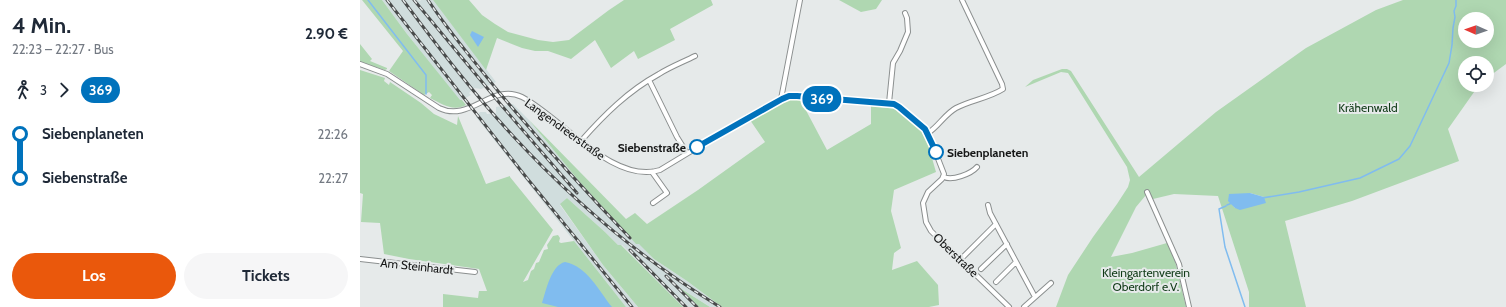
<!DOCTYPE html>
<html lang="de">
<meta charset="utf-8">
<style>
:root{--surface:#fff;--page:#f6f6f7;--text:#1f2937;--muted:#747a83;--accent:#ea580c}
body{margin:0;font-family:Cabin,sans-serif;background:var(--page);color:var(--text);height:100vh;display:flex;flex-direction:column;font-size:15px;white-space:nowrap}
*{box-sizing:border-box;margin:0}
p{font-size:13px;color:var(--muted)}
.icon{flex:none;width:22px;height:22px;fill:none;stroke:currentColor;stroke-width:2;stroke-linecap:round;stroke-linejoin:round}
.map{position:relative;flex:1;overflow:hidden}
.side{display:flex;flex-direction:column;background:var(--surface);width:360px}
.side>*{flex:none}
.badge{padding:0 8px;border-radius:13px;font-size:14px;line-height:26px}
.needle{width:26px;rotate:272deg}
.controls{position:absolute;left:1098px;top:12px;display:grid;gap:8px}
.controls a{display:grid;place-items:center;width:36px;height:36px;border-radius:50%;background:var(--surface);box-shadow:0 4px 16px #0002;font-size:20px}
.map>.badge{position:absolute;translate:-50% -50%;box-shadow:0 0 0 2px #fff}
.legs{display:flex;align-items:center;gap:6px;height:44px;padding:0 12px;font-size:13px}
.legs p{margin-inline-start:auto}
.overview{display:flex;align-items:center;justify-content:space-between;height:68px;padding:0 12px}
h1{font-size:22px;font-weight:800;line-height:30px}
.action{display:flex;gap:8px;margin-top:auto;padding:8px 12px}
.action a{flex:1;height:46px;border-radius:24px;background:var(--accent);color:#fff;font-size:16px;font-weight:800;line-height:46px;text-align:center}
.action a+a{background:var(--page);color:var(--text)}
ul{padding:0 12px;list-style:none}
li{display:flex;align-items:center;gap:14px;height:44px;font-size:15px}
li i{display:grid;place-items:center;width:6px;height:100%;margin:0 5px;background:currentColor}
li i::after{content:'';width:10px;height:10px;margin:-5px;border:3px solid;border-radius:50%;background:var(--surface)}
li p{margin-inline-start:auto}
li:first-child i{background:linear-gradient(#0000 50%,currentColor 0)}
li:last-child i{background:linear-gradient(currentColor 50%,#0000 0)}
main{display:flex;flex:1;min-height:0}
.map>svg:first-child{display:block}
.built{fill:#d0dddd}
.green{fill:#afd7b1;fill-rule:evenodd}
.water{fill:#80bcef}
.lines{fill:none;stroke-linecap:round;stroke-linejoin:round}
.stream{stroke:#80bcef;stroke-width:1.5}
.street-casing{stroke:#8b8f8f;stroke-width:6}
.street{stroke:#fff;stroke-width:4}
.rail-casing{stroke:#494b4b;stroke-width:3}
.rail{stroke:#e6eaea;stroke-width:1.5;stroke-dasharray:4.5;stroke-linecap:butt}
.line-1-casing{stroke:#fff;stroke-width:9}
.line-1{stroke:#0072bc;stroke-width:6}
.stop-1-dot{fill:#fff;stroke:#0072bc;stroke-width:2}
.labels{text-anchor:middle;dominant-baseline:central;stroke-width:4;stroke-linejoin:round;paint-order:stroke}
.park-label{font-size:12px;fill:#103a17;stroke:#e6eaea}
.street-label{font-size:12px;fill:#151616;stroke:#e6eaea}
.stop-label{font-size:12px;font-weight:bold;fill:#151616;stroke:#e6eaea;text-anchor:end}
</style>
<main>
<section class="side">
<div class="overview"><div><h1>4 Min.</h1><p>22:23 – 22:27 · Bus</p></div><b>2.90 €</b></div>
<div class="legs"><svg class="icon" aria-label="walk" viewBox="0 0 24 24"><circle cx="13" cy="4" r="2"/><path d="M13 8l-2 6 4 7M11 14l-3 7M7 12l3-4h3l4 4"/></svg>3<svg class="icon" aria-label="forward" viewBox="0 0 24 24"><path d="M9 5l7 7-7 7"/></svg><b class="badge" style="background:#0072bc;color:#fff">369</b></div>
<ul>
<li><i style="color:#0072bc"></i><b>Siebenplaneten</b><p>22:26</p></li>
<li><i style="color:#0072bc"></i><b>Siebenstraße</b><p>22:27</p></li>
</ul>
<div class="action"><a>Los</a><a>Tickets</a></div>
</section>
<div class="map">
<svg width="1146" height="307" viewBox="0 0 1146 307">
<rect width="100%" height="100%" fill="#e6eaea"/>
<path class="built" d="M22 0H58L60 1 61 0H73L136 82 121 89 114 88 109 93 111 95 100 101 47 34Z
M153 104 169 120 218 180 294 259 327 281 362 307H350L322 289 339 307H323L262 245H258L245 232 207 198 200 205 243 265 278 307H266L116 117 120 112H126L127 114 136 113V107Z"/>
<path class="green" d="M2 0H22L47 34 100 100H102L106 105C93 112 82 104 70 98L72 95 69 92 64 95 29 71 43 51Z
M73 0H109L122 15 135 24 148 32 178 40 193 42 209 40 249 10 264 0H351L353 5 310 29 315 40 278 59 274 51 251 68 235 40 211 59 188 51H175L162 48 137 38 126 70Z
M479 0H522L516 9 501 12Z
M1043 0H1146V64L1127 78V63H1105V85H1119L1088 129 1099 161 992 201 925 221 946 307H889V292L858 196 814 194 793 199 786 195 776 207 751 257 772 253 807 243 815 261 826 307H696L708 275 733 237 757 204 768 187 770 180 767 167 708 73 701 72 665 87 673 80 702 69H707L711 71 779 177 856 112 946 48 1016 10ZM1105 19H1127V41H1105ZM890 193 904 197 875 208 871 203Z
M0 44 12 59 10 61 27 68V69L25 70 0 62Z
M0 70 25 78 24 81 29 85 30 82 61 103 74 114 97 125 98 116 126 184 150 176V177L193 230 163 282 168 280 171 271 174 269 176 263 179 262 184 250 188 249 187 245 193 236 198 235 200 238 199 242 201 243 214 241 266 307H83V294L118 298 119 291H127L119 269 49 259 24 254 20 223 1 222 3 194 0 193Z
M440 99 467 150 511 124V106L537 109 565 134 576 172 534 190 531 211 541 248 534 253 532 270 557 261 578 285 579 305 569 307H362L327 281 294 259 279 244H276L218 180 169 120 266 219 275 213 287 224 338 190 405 142 390 120 428 100Z
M207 198 245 232 258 245H261L323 307H278L243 265 200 204Z
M320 288 350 307H339Z"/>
<path class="water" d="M112 31 124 37 118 47 110 35Z
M890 193 904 197 906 203 880 210 875 208 868 201 869 194Z
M205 262C227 266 239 291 252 307H198L182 303C186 291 191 265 205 262Z"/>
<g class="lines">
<path class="stream" d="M8 0 66 75V94
M902 198 939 192 1000 178 1039 159 1050 146 1089 63 1092 45 1093 28 1095 17 1094 11 1096 6V0
M867 205 872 203
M866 206 859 209 865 247 885 307"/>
<g class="street-casing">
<path id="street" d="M0 64 27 74 79 108C110 123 132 82 162 97 201 117 253 185 300 170L386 118 421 99 429 96 534 104 539 107 565 129 568 133 584 174 582 179 568 192 563 203 566 222 571 231 578 238 649 307
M289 80 317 137 327 153
M421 99 440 0
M529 103 533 63 540 51 548 32 547 18 545 13
M568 133C578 127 585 114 596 108 611 100 629 98 643 89L642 84 602 0
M221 141C244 115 268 91 299 74 310 67 323 62 335 56
M292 172 307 193 293 203
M584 177C592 181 611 174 617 167
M787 192 819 264 829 307
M628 205 630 213 675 297
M0 259 115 272
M601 259 636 224
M621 269 647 244
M636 282 656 262
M664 307 691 283"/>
</g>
<use href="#street" class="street"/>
<g class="rail-casing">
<path id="rail" d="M27 0 166 177 272 307
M43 0C78 47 113 93 153 136 214 202 283 260 360 307
M54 0 142 106 217 193
M68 0C89 32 114 61 138 91 180 141 224 190 270 238
M270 250 326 307
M306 276 337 307"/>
</g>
<use href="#rail" class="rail"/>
</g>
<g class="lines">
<g class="line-1-casing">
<path id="line-1" d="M337 147 422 99 429 96H437L534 104 539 107 565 129 576 152"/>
</g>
<use href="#line-1" class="line-1"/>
</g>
<g class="stop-1-dot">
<circle cx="337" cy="147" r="7"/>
<circle cx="576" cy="152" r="7"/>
</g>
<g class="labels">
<g class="park-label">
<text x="1008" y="107">Krähenwald</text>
<text x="786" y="272">Kleingartenverein<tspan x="786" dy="14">Oberdorf e.V.</tspan></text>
</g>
<g class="street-label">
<text transform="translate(205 129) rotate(36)">Langendreerstraße</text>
<text transform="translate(596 255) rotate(44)">Oberstraße</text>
<text transform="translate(57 266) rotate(6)">Am Steinhardt</text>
</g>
<g class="stop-label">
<text x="326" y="147">Siebenstraße</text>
<text x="587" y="152" text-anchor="start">Siebenplaneten</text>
</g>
</g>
</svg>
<div class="controls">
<a><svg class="needle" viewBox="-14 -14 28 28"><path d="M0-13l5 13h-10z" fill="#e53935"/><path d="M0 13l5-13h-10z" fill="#747a83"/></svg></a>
<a><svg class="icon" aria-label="locate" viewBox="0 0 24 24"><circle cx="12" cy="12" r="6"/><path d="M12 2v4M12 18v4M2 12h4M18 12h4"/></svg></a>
</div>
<b class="badge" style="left:462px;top:99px;background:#0072bc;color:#fff">369</b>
</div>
</main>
